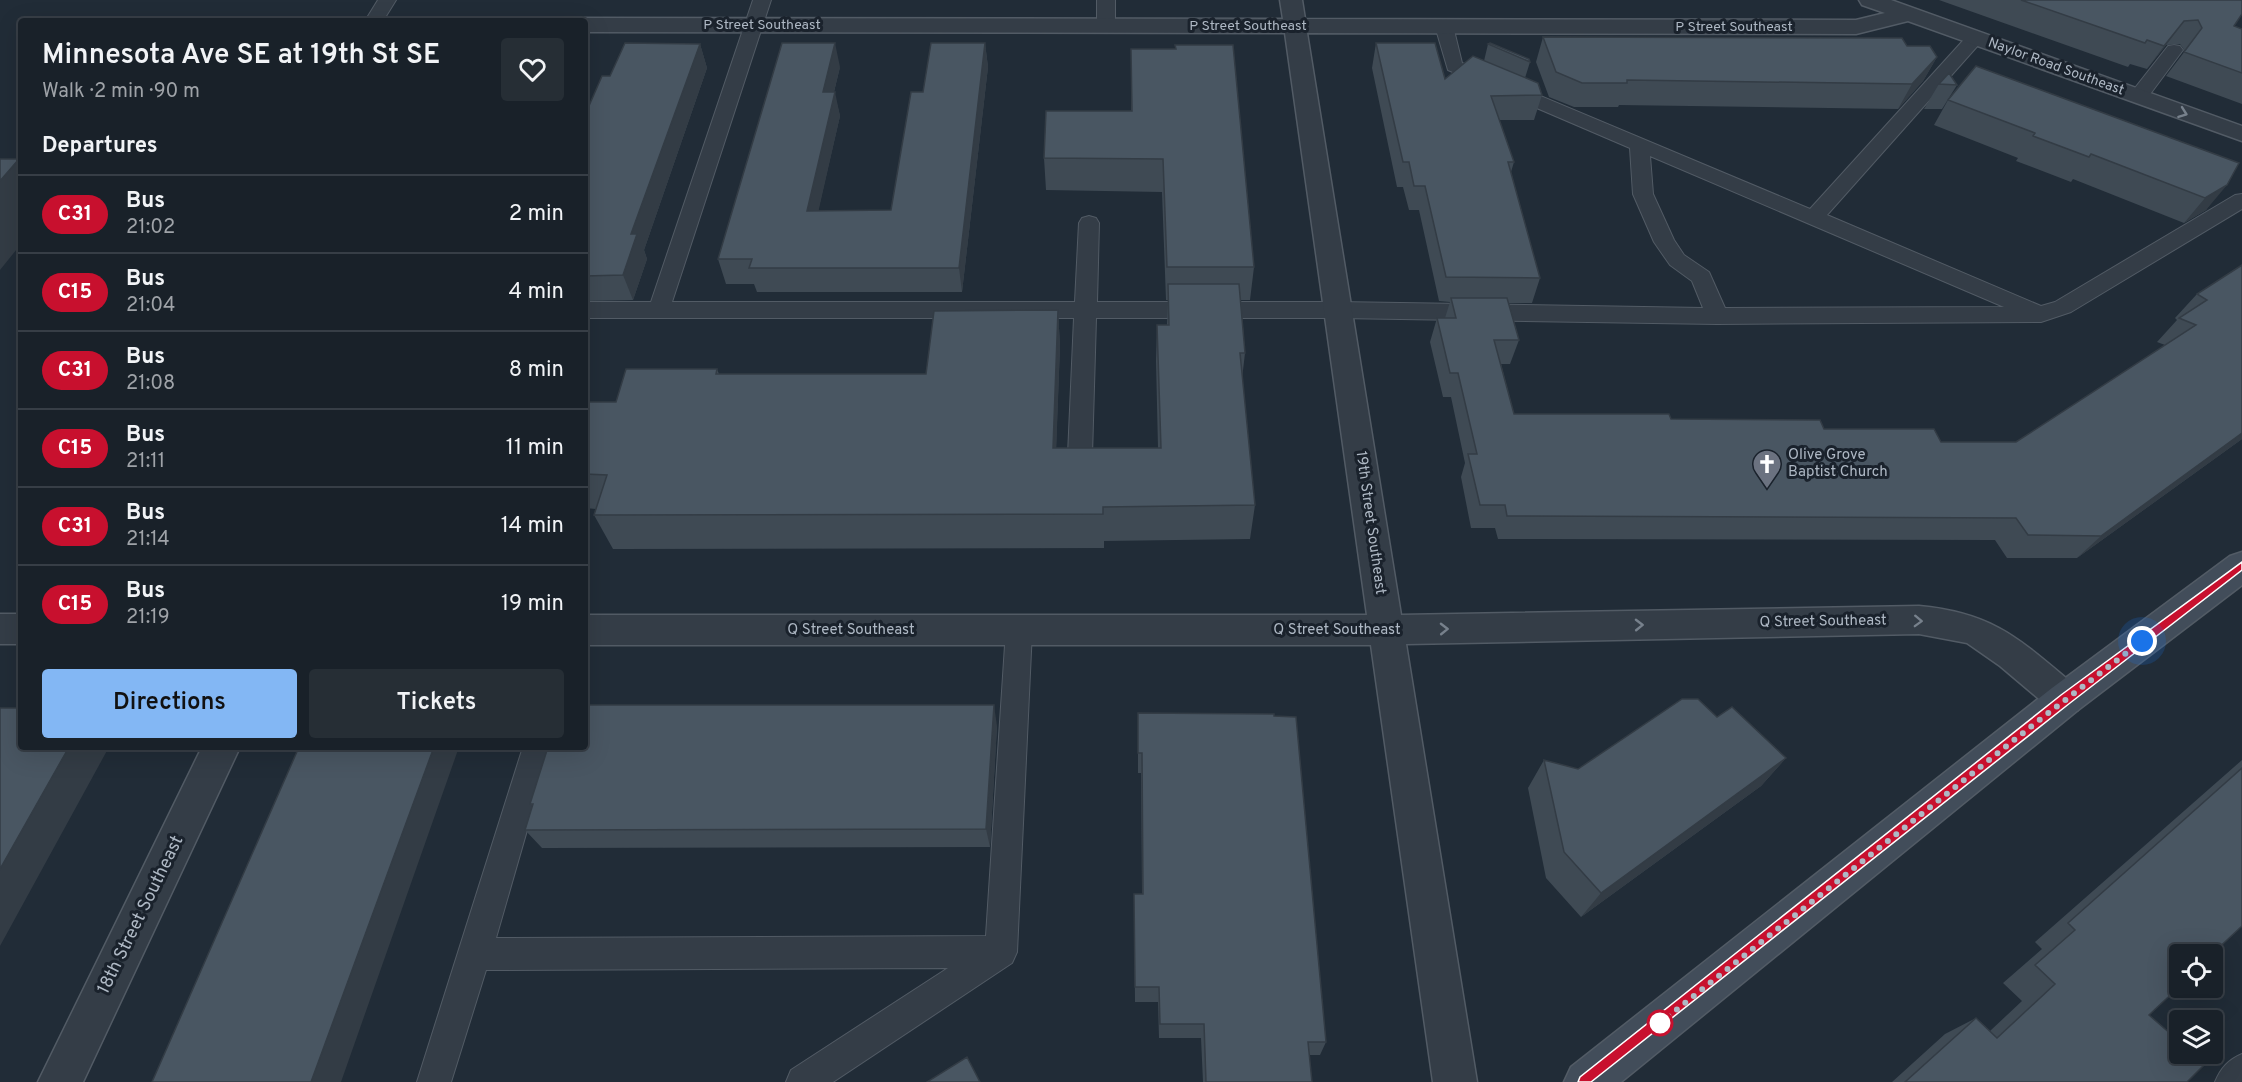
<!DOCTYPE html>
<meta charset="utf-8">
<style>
:root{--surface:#192129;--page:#262e35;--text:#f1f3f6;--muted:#9fa3a8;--line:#373e46;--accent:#83b7f4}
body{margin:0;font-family:Overpass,sans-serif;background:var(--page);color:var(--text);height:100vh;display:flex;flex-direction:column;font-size:22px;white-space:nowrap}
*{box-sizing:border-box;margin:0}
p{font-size:20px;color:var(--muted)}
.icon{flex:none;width:33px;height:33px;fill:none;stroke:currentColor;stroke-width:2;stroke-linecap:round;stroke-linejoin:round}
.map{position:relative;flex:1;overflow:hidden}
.details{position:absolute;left:18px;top:18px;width:570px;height:732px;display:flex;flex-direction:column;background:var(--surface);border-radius:6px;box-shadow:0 6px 24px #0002,0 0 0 2px var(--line)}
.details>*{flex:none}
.badge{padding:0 12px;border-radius:20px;font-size:21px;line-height:39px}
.controls{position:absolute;left:2169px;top:944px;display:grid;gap:12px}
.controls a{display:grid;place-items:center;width:54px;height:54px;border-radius:6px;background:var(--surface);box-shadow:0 6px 24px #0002,0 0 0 2px var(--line);font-size:30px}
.you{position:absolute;width:30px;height:30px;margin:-15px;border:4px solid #fff;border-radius:50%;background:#1a73e8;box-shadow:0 0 0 9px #1a73e833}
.map>.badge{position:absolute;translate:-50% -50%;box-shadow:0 0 0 3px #fff}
h2{padding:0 24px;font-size:22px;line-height:54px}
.round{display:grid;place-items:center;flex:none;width:63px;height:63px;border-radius:6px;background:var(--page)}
.overview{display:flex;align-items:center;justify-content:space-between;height:102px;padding:0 24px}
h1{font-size:28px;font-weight:600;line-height:45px}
.primary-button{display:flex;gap:12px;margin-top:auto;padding:12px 24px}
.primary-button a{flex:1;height:69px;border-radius:6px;background:var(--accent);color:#111;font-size:24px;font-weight:600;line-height:69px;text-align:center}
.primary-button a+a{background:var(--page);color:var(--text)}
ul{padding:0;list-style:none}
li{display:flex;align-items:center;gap:18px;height:78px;padding:0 24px;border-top:2px solid var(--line)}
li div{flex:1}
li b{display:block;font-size:22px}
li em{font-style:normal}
li .badge{min-width:66px;font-weight:700;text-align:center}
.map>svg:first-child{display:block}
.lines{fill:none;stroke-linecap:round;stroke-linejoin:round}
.service-casing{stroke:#525b65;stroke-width:2}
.minor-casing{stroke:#525b65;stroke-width:3}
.secondary-casing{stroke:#525b65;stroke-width:3}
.service{fill:#343d47;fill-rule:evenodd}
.minor{fill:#343d47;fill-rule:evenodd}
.secondary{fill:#424d5a;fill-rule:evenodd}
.wall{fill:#3f4a54}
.shaded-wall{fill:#333c45}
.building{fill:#495662;stroke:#333c45;stroke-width:1.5}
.oneway{stroke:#77818c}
.line{fill:#c8102e;stroke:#fff;stroke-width:1.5}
.walk{stroke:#aeb8c4;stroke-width:6;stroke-dasharray:0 10.8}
.stop-dot{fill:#fff;stroke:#c8102e;stroke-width:3}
.labels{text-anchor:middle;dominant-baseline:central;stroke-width:6;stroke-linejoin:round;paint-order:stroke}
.far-street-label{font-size:14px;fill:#aeb8c4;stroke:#1a222c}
.poi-label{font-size:15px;fill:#aeb8c4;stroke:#1a222c;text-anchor:start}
.street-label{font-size:15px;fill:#aeb8c4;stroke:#1a222c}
.near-street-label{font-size:18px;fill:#aeb8c4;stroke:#1a222c}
</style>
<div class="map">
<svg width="2242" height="1082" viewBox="0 0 2242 1082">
<rect width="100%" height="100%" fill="#212c37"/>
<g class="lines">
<g class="service-casing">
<path id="service" d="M378 0H396L383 21H365Z
M753 0H771L672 302H1075L1079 223 1082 218 1089 216 1096 218 1099 223 1097 302H1338L1703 308 1692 281 1670 265 1654 242 1633 194 1630 148 1448 70 1435 26 1438 22H1450L1453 26 1462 63 1810 209 1969 34H1981L1984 38 1981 42 1827 215 2041 306 2055 302 2235 195 2242 194V209L2071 312 2041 322 1717 324 1338 318H1096L1092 455 1089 461 1080 464 1071 461 1068 455 1074 318H585V302H651ZM1650 156 2004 307 1725 308 1709 272 1684 255 1674 240 1653 194Z
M1097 0H1115V26L1112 30H1100L1097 26Z
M2174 45 2180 46 2183 50 2180 54 2145 101H2131L2129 97 2131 93 2168 46Z
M1019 619 1029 622 1032 630 1017 952 1012 963 833 1082H786L791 1070 948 968 486 970 451 1082H417L523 747H551L496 938 986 936 1006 630 1009 622Z
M2242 1054V1082H2215C2221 1068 2228 1060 2242 1054Z"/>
</g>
<g class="minor-casing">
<path id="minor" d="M1280 0H1302L1305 19 1856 20 1885 13 1862 5 1859 0H1891L2242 126V141L1908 21 1856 34 1307 33 1401 615 1919 606C1996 613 2021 641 2078 688L2083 699 2078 710 2065 715 2052 710 2000 666 1967 643 1919 634 1406 644 1477 1082H1433L1371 645H585V615H1367L1285 33 585 32V21H576L585 18 1283 19Z
M0 614H21V644H0Z
M202 747H240L83 1082H38Z"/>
</g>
<g class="secondary-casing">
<path id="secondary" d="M2242 552V585L2078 710 1621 1082H1564L1571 1067 2052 688 2230 556Z"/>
</g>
<use href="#service" class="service"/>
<use href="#minor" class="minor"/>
<use href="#secondary" class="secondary"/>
</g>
<path class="wall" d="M1939 0H2242L2234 26 2242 29V104L2166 76 2185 51 2180 44 2166 45 2147 69 2130 64 2128 67Z
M1543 37 1907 46 1937 57 1923 81 1898 109 1619 105 1618 107H1574L1549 97 1536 62Z
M985 43 988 67 962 292H757L754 284H726L718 259 840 67 834 92 840 116 818 211 891 210 923 92Z
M1376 43 1445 79 1484 61 1488 44 1530 62 1525 78 1542 95 1534 120H1499L1514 162 1511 172 1540 278 1532 303H1509L1519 340 1510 364H1501L1514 414 1671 419 1824 429 1941 442H2016L2165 345 2157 342 2177 320 2175 318 2197 294 2242 265V439L2077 558H2007L1995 540 1498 539 1495 528H1471L1461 477 1465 463 1451 397H1443L1430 342 1437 318H1445L1450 302 1439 301 1419 210H1409L1403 187H1397L1372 68Z
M700 44 707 68 644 250 647 259 633 300 585 301V115L610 76Z
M1175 45 1254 267 1250 300H1241L1245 353 1242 379 1255 505 1250 539 1104 541V548L613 549 594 515 596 509 585 508V402H616L717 369 719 374H926L1058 310 1060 346 1056 448H1158L1156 361 1157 325H1167L1168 300H1166L1162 192 1046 190 1044 158 1131 111V49H1175Z
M1939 84 1957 85 1942 109H1924Z
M1948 100 2239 163 2206 210 2184 223 2073 179 2071 182 2016 161 2018 158 1934 125Z
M1138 713 1326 1042 1320 1055H1309L1312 1082H1203L1201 1038H1159L1158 1002H1135L1134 894H1142L1141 773H1138Z
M1717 717 1786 758 1761 786 1581 917 1546 878 1528 788 1544 760 1578 769Z
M997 726 990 847 542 848 525 830 533 806 530 804Z
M2242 760V926L2149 1015 2187 1082H1892L1945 1034 1976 1018 1990 1031 2022 1001 2003 983 2042 949 2035 942Z"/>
<path class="shaded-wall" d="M2184 21 2166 45 2147 69 2164 46Z
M835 43 840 67 828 116 823 92Z
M985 43 988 67 962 292 959 268Z
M700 44 707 68 644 250 647 259 633 300 623 275 631 234Z
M1937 57 1923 81 1898 109 1912 84Z
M835 92 840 116 813 235 807 211Z
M19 159 21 161V244L0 270V181Z
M2227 185 2206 210 2184 223 2205 198Z
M1058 310 1060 346 1055 483 1053 448Z
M2242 433V439L2077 558 2101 536Z
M994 705 997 726 990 847 986 829Z
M69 747H109L0 946V869Z
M434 747H459L341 1082H311Z
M1786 758 1761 786 1581 917 1601 893Z"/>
<path class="building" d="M2021 0H2242V14L2234 26 2242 29V73L2184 52 2202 28 2198 20 2184 21 2164 46 2147 40 2145 43Z
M1543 37 1902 38 1907 46H1930L1937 57 1912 84 1627 80V83H1582L1556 72Z
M625 43 700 44 631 234H637L623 275 585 276V115L602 76H610Z
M782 43H835L823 92H835L807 211 891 210 911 92H923L931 43H985L959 268H749L752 259H718Z
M1376 43H1435L1445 79 1473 56 1538 83 1542 95 1491 96 1514 162H1508L1540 278 1446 277 1425 186H1414L1409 162H1403Z
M1490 43 1529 59 1530 62 1488 44Z
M1175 45H1233L1254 267H1167L1163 159 1044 158 1046 111H1132L1131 49H1176Z
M1976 66 2239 163 2227 185 2205 198 2091 154 2089 157 2033 136 2035 133 1948 100Z
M1949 73 1957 85 1939 84Z
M0 159H19L0 181Z
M2242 265V433L2101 536 2028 535 2016 518 1507 516 1505 505H1480L1468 454H1477L1458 373H1450L1437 318H1456L1451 298H1507L1519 340H1494L1514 414H1669L1671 419 1820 420 1824 429H1934L1941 442H2016L2196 325 2179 318 2207 300 2197 294Z
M1168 284H1239L1245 353H1240L1255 505 1103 507V514L594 515 607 475 585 474V402H616L626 369H717L716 374H926L934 311 1058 310 1053 448H1161L1157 325H1169Z
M1682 699H1698L1717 717 1732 707 1786 758 1601 893 1564 852 1544 760 1578 769Z
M585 705H994L986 829 525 830 533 804H530L548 747H585Z
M0 708H21V747H69L0 869Z
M1138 713 1274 714V716L1296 717 1326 1042H1308L1312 1082H1206L1204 1024H1160L1159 987H1135L1134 894H1143L1142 753H1138Z
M299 747H434L311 1082H152Z
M2242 768V926L2212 954H2180V986L2149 1015 2180 1042V1053H2192L2205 1064 2187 1082H1905L1976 1018 1997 1038 2055 984 2035 965 2075 930 2068 923Z
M967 1057 980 1082H927Z"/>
<defs><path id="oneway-chevron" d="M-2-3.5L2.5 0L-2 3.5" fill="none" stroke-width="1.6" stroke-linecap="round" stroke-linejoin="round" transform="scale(1.5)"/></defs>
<g class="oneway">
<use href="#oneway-chevron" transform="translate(2183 113) rotate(20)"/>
<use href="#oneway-chevron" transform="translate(1918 621) rotate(2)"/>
<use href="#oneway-chevron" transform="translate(1639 625) rotate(-1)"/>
<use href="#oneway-chevron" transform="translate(1444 629) rotate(-1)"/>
</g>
<path class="line" d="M2242 562V570L2070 703 1591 1082H1578L1580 1077 2061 695Z"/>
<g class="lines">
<path class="walk" d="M1660 1023 2038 721 2142 641"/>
</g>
<defs>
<g id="church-pin" transform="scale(1.5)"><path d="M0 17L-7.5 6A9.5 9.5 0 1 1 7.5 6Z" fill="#6b7280" stroke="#1a222c"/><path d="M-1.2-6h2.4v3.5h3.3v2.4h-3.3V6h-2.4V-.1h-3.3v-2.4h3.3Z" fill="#fff"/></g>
</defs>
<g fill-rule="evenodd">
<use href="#church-pin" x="1767" y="464"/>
</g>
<circle class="stop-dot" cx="1660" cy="1023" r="12"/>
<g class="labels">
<g class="far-street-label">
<text x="762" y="25">P Street Southeast</text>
<text x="1248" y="26">P Street Southeast</text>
<text x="1734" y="27">P Street Southeast</text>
<text transform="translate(2056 67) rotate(20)">Naylor Road Southeast</text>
</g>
<g class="poi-label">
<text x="1788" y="455">Olive Grove<tspan x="1788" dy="17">Baptist Church</tspan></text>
</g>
<g class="street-label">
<text transform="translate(1370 523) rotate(82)">19th Street Southeast</text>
<text transform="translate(1823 622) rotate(-1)">Q Street Southeast</text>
<text x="851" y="630">Q Street Southeast</text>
<text x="1337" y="630">Q Street Southeast</text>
</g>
<g class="near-street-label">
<text transform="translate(141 915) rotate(-64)">18th Street Southeast</text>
</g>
</g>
</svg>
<div class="controls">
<a><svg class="icon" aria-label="locate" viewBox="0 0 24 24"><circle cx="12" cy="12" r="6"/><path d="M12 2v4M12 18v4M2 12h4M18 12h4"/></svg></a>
<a><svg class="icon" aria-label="layers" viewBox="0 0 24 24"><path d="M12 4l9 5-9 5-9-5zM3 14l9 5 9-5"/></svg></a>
</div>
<div class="you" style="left:2142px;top:641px"></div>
<section class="details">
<div class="overview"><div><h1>Minnesota Ave SE at 19th St SE</h1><p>Walk · 2 min · 90 m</p></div><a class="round"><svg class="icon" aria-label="heart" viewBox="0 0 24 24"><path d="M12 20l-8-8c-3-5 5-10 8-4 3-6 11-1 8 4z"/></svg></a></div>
<h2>Departures</h2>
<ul>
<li><span class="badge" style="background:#c8102e;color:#fff">C31</span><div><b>Bus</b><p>21:02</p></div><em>2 min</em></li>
<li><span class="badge" style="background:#c8102e;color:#fff">C15</span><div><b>Bus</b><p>21:04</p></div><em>4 min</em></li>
<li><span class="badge" style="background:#c8102e;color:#fff">C31</span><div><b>Bus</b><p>21:08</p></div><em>8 min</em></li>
<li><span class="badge" style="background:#c8102e;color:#fff">C15</span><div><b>Bus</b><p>21:11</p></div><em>11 min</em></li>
<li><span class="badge" style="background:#c8102e;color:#fff">C31</span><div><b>Bus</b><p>21:14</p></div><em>14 min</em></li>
<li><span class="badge" style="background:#c8102e;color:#fff">C15</span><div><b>Bus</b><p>21:19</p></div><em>19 min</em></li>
</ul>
<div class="primary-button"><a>Directions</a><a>Tickets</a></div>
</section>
</div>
